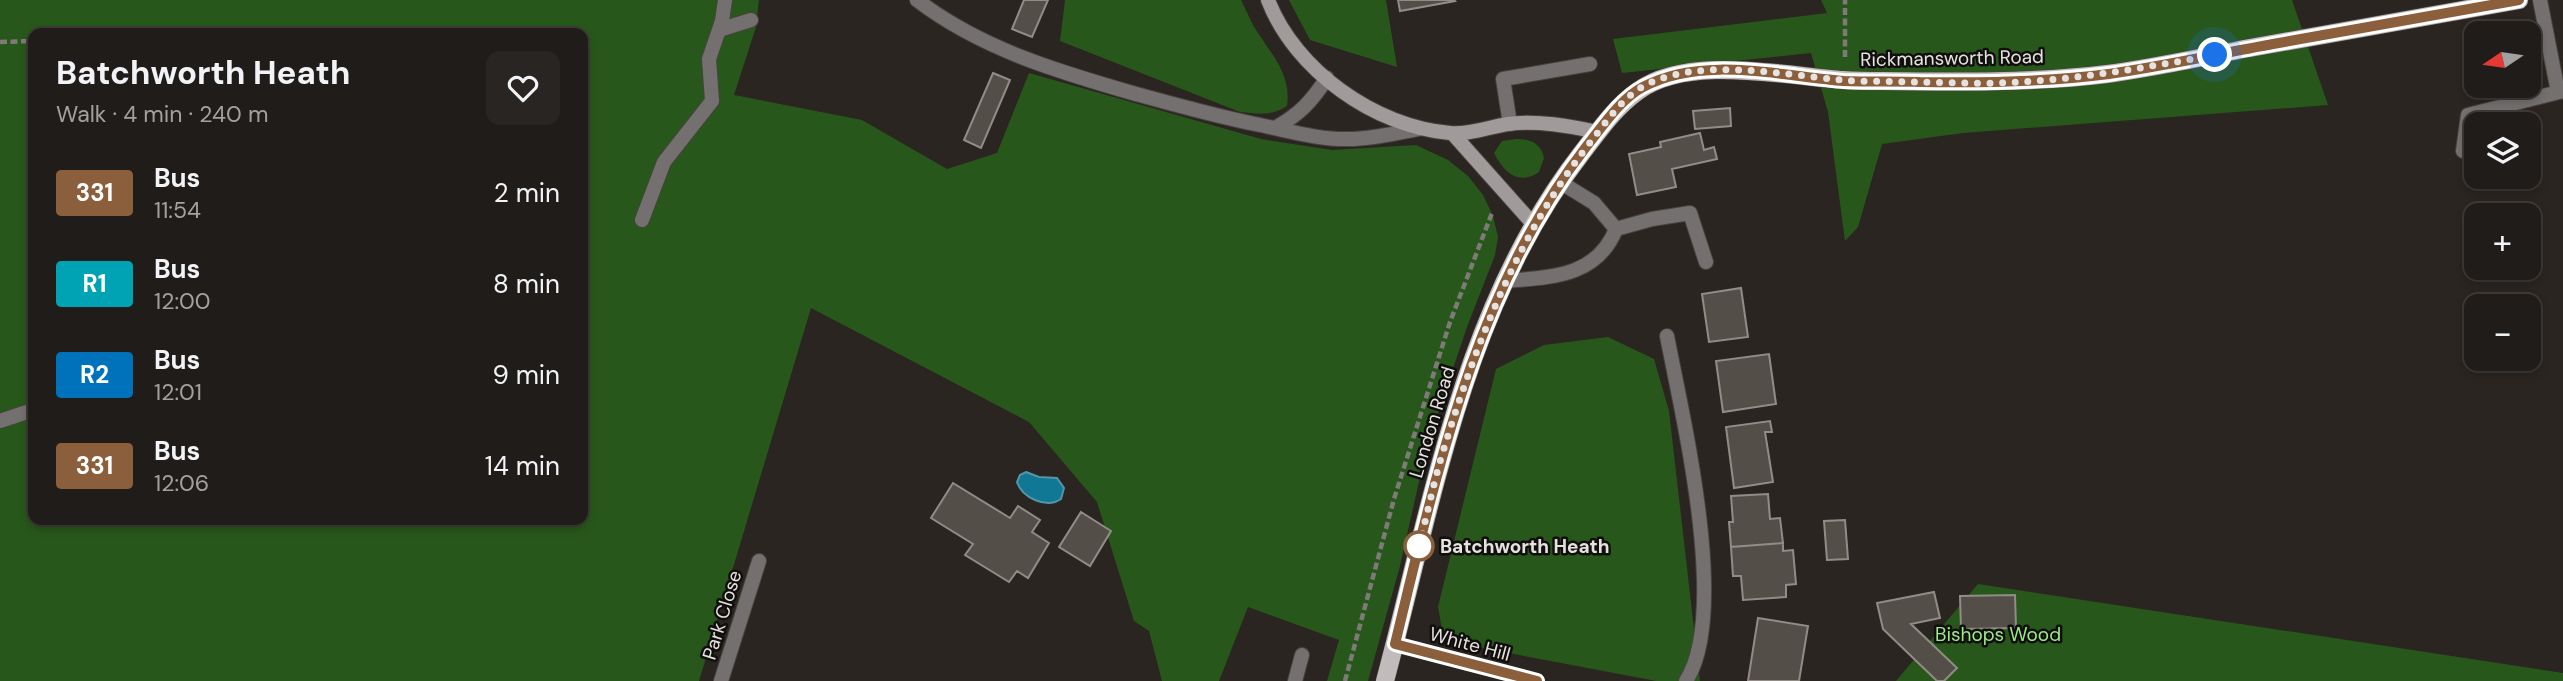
<!DOCTYPE html>
<meta charset="utf-8">
<style>
:root{--surface:#201c19;--page:#282522;--text:#f1f3f6;--muted:#a2a1a2;--line:#3d3a38}
body{margin:0;font-family:"DM Sans",sans-serif;background:var(--page);color:var(--text);height:100vh;display:flex;flex-direction:column;font-size:26px;white-space:nowrap}
*{box-sizing:border-box;margin:0}
p{font-size:23px;color:var(--muted)}
.icon{flex:none;width:38px;height:38px;fill:none;stroke:currentColor;stroke-width:2;stroke-linecap:round;stroke-linejoin:round}
.map{position:relative;flex:1;overflow:hidden}
.side{position:absolute;left:28px;top:28px;width:560px;height:497px;display:flex;flex-direction:column;background:var(--surface);border-radius:14px;box-shadow:0 4px 10px #0003,0 0 0 2px var(--line)}
.side>*{flex:none}
.badge{padding:0 14px;border-radius:5px;font-size:24px;line-height:46px}
.needle{width:46px;rotate:257deg}
.tools{position:absolute;left:2464px;top:21px;display:grid;gap:14px}
.tools a{display:grid;place-items:center;width:77px;height:77px;border-radius:14px;background:var(--surface);box-shadow:0 4px 10px #0003,0 0 0 2px var(--line);font-size:35px}
.you{position:absolute;width:35px;height:35px;margin:-18px;border:5px solid #fff;border-radius:50%;background:#1a73e8;box-shadow:0 0 0 10px #1a73e833}
.map>.badge{position:absolute;translate:-50% -50%;box-shadow:0 0 0 4px #fff}
.round{display:grid;place-items:center;flex:none;width:74px;height:74px;border-radius:14px;background:var(--page)}
.head{display:flex;align-items:center;justify-content:space-between;height:119px;padding:0 28px}
h1{font-size:33px;font-weight:700;line-height:52px}
ul{padding:0;list-style:none}
li{display:flex;align-items:center;gap:21px;height:91px;padding:0 28px}
li div{flex:1}
li b{display:block;font-size:26px}
li em{font-style:normal}
li .badge{min-width:77px;font-weight:700;text-align:center}
.map>svg:first-child{display:block}
.green{fill:#28571b;fill-rule:evenodd}
.water{fill:#107794;stroke:#5097aa;stroke-width:2}
.building{fill:#544e49;stroke:#928c87;stroke-width:2}
.lines{fill:none;stroke-linecap:round;stroke-linejoin:round}
.lane-casing{stroke:#48433f;stroke-width:16}
.street-casing{stroke:#48433f;stroke-width:16}
.secondary-casing{stroke:#48433f;stroke-width:16}
.primary-casing{stroke:#48433f;stroke-width:19}
.path{stroke:#7e7a77;stroke-width:4.5;stroke-dasharray:7 3.5;stroke-linecap:butt}
.lane{stroke:#747070;stroke-width:14}
.street{stroke:#747070;stroke-width:14}
.secondary{stroke:#a09a9b;stroke-width:14}
.primary{stroke:#c2bbbb;stroke-width:18}
.line-casing{stroke:#fff;stroke-width:16}
.line{stroke:#8b5e3c;stroke-width:10}
.walk{stroke:#e5e2df;stroke-width:7;stroke-dasharray:0 12.6}
.stop-dot{fill:#fff;stroke:#8b5e3c;stroke-width:3.5}
.labels{text-anchor:middle;dominant-baseline:central;stroke-width:5;stroke-linejoin:round;paint-order:stroke}
.street-label{font-size:19px;fill:#e5e2df;stroke:#110f0d}
.stop-label{font-size:19px;font-weight:bold;fill:#e5e2df;stroke:#110f0d;text-anchor:start}
.park-label{font-size:19px;fill:#9ce989;stroke:#110f0d}
</style>
<div class="map">
<svg width="2563" height="681" viewBox="0 0 2563 681">
<rect width="100%" height="100%" fill="#2a2521"/>
<path class="green" d="M0 0H759L756 27 734 95 862 120 947 169 997 153 1029 73 1261 139 1332 150 1416 145 1448 160 1468 176 1483 195 1493 216 1498 237 1495 255 1467 327 1427 446 1400 566 1368 681H1327L1339 640 1248 607 1219 681H1162L1149 631 1134 621 1097 502 1029 422 811 308 699 681H0ZM33 33H583V520H33Z
M1065 0H1241C1245 8 1249 17 1253 25 1269 52 1292 73 1287 106 1272 116 1258 114 1240 112L1060 41Z
M1289 0H1386L1397 67 1310 40Z
M1821 0H2292L2328 105 1963 133 1882 144 1858 227 1845 241 1828 112 1811 53 1622 73 1613 39 1827 13Z
M1517 139C1531 139 1541 143 1544 158L1539 172C1519 186 1504 173 1494 153L1502 141Z
M1608 337 1654 359 1669 411 1700 681H1656L1461 644 1442 629 1438 607 1496 369 1544 345Z
M1978 584 2563 673V681H1896Z"/>
<path class="water" d="M1026 472 1039 477 1057 478 1064 488 1061 499C1047 509 1022 498 1017 482L1020 475Z"/>
<path class="building" d="M1024 0H1048L1032 37 1012 29Z
M1398 0H1454L1455 1 1400 11Z
M993 73 1010 80 981 148 964 140Z
M1730 108 1731 126 1695 129 1693 111Z
M1700 133 1704 150 1714 147 1717 159 1672 169 1676 187 1637 195 1629 154 1661 147 1660 142Z
M1741 288 1748 337 1709 342 1702 294Z
M1769 354 1776 404 1723 412 1716 361Z
M1770 421 1772 432H1765L1773 482 1734 488 1726 427Z
M953 483 1010 518 1018 506 1040 520 1032 532 1049 543 1028 578 1017 571 1009 582 965 555 973 544 931 518Z
M1768 494 1770 519 1780 518 1783 543 1731 547 1729 522H1733L1731 496Z
M1081 512 1111 531 1090 566 1059 547Z
M1845 520 1848 559 1827 560 1824 521Z
M1783 543V551L1793 550 1796 584 1786 585V597L1743 600 1741 576H1733L1731 547Z
M1934 592 1940 618 1911 624 1957 668 1944 681H1937L1883 629 1877 603Z
M2015 595 2016 628 1961 629 1960 596Z
M1758 618 1808 626 1799 681H1748Z"/>
<g class="lines">
<g class="lane-casing">
<path id="lane" d="M917 0C981 49 1059 72 1136 94 1176 105 1215 116 1255 124 1286 130 1318 140 1350 139 1372 139 1396 133 1418 129
M719 30 751 20
M1510 124 1503 79 1590 64
M1275 128C1300 114 1311 102 1327 78
M642 220 664 162 712 101 709 59 722 21 725 0
M1616 229 1652 219 1690 213 1706 262
M1506 281C1551 277 1597 277 1616 229L1594 203 1560 182
M1667 336C1682 415 1730 612 1686 681
M0 421 33 410
M1295 681 1302 655"/>
</g>
<g class="street-casing">
<path id="street" d="M2540 0 2558 92
M2463 151 2468 115 2563 91
M721 681 759 561"/>
</g>
<g class="secondary-casing">
<path id="secondary" d="M1268 0C1295 70 1375 127 1450 133 1469 135 1489 127 1508 124 1537 120 1569 126 1598 132
M1453 134 1534 225
M1395 644 1537 681"/>
</g>
<g class="primary-casing">
<path id="primary" d="M1385 681C1433 501 1464 305 1581 154 1598 132 1615 107 1638 91 1688 54 1786 76 1843 80 1856 81 1869 81 1882 81 1957 82 2032 83 2107 74 2153 68 2199 58 2244 49 2336 33 2428 17 2519 0"/>
</g>
<path class="path" d="M0 42 33 41
M1845 57V0
M1345 681 1394 499 1450 322 1492 213"/>
<use href="#lane" class="lane"/>
<use href="#street" class="street"/>
<use href="#secondary" class="secondary"/>
<use href="#primary" class="primary"/>
</g>
<g class="lines">
<g class="line-casing">
<path id="line" d="M1537 681 1395 644C1437 472 1475 290 1586 147 1602 127 1620 99 1643 87 1703 55 1781 76 1844 81 1870 82 1895 81 1920 82 1983 83 2047 82 2109 74 2164 66 2218 54 2273 44 2355 30 2437 15 2519 0"/>
</g>
<use href="#line" class="line"/>
<path class="walk" d="M1419 546C1427 516 1433 485 1442 455 1476 343 1517 237 1589 144 1604 125 1621 99 1642 87 1697 56 1783 75 1842 80 1866 82 1890 81 1914 82 1941 82 1969 84 1997 83 2070 81 2142 68 2215 55"/>
</g>
<circle class="stop-dot" cx="1419" cy="546" r="14"/>
<g class="labels">
<g class="street-label">
<text transform="translate(1952 58) rotate(-1)">Rickmansworth Road</text>
<text transform="translate(1432 422) rotate(-73)">London Road</text>
<text transform="translate(722 615) rotate(-73)">Park Close</text>
<text transform="translate(1470 644) rotate(15)">White Hill</text>
</g>
<g class="stop-label">
<text x="1440" y="546">Batchworth Heath</text>
</g>
<g class="park-label">
<text x="1998" y="634">Bishops Wood</text>
</g>
</g>
</svg>
<div class="tools">
<a><svg class="needle" viewBox="-14 -14 28 28"><path d="M0-13l5 13h-10z" fill="#e53935"/><path d="M0 13l5-13h-10z" fill="#a2a1a2"/></svg></a>
<a><svg class="icon" aria-label="layers" viewBox="0 0 24 24"><path d="M12 4l9 5-9 5-9-5zM3 14l9 5 9-5"/></svg></a>
<a>+</a>
<a>−</a>
</div>
<div class="you" style="left:2215px;top:55px"></div>
<section class="side">
<div class="head"><div><h1>Batchworth Heath</h1><p>Walk · 4 min · 240 m</p></div><a class="round"><svg class="icon" aria-label="heart" viewBox="0 0 24 24"><path d="M12 20l-8-8c-3-5 5-10 8-4 3-6 11-1 8 4z"/></svg></a></div>
<ul>
<li><span class="badge" style="background:#8b5e3c;color:#fff">331</span><div><b>Bus</b><p>11:54</p></div><em>2 min</em></li>
<li><span class="badge" style="background:#00a3b4;color:#fff">R1</span><div><b>Bus</b><p>12:00</p></div><em>8 min</em></li>
<li><span class="badge" style="background:#0072bc;color:#fff">R2</span><div><b>Bus</b><p>12:01</p></div><em>9 min</em></li>
<li><span class="badge" style="background:#8b5e3c;color:#fff">331</span><div><b>Bus</b><p>12:06</p></div><em>14 min</em></li>
</ul>
</section>
</div>
